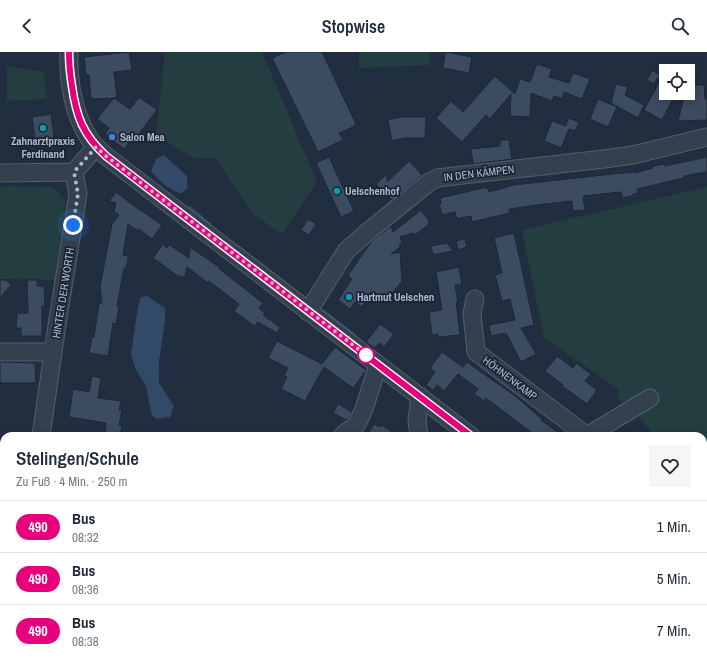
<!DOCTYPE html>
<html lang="de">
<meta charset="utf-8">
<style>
:root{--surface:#fff;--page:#f6f6f7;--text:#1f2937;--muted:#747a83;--line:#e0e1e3}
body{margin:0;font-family:"Archivo Narrow",sans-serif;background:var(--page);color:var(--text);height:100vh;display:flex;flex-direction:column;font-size:15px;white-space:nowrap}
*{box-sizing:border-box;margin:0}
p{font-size:13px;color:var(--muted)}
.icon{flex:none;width:22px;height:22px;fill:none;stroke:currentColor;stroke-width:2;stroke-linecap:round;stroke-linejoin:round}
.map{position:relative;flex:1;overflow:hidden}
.side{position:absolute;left:0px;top:380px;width:707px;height:232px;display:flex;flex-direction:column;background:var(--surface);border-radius:12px 12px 0 0;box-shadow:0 2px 10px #0003}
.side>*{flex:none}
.badge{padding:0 8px;border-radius:13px;font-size:14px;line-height:26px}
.buttons{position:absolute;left:659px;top:12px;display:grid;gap:8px}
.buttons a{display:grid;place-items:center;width:36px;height:36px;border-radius:0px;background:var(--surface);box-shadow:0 2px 10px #0003;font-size:20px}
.you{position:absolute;width:20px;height:20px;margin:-10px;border:3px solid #fff;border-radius:50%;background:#1a73e8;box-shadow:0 0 0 6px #1a73e833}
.map>.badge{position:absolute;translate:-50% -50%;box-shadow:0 0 0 2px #fff}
.round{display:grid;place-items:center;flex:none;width:42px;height:42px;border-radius:0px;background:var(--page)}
.summary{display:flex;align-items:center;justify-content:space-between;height:68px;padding:0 16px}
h1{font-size:19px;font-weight:600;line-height:30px}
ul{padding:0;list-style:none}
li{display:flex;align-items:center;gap:12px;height:52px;padding:0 16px;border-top:1px solid var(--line)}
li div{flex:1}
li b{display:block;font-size:15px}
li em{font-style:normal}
li .badge{min-width:44px;font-weight:700;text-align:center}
header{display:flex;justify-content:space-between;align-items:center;height:52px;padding:0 16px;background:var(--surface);font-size:18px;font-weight:600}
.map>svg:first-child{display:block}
.green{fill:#233d40}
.water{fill:#334968}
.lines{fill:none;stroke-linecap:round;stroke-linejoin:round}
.stream{stroke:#334968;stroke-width:3.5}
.building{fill:#3c4b5f;stroke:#1c2736}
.minor-casing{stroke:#535e6d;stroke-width:19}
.minor{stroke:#35404f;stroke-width:17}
.line-casing{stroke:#fff;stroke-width:9}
.line{stroke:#e6007e;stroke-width:6}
.walk{stroke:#b1bbca;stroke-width:4;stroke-dasharray:0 7.2}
.culture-dot{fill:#0f9aa8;stroke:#1a2534;stroke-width:1.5}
.shop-dot{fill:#3f7fe0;stroke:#1a2534;stroke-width:1.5}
.stop-dot{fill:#fff;stroke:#e6007e;stroke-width:2}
.labels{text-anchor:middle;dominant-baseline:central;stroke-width:3.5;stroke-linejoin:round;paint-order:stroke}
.poi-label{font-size:11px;font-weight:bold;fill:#b1bbca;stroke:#1a2534;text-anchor:start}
.street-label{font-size:11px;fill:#b1bbca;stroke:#1a2534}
</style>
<header><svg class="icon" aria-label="back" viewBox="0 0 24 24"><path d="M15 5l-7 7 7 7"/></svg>Stopwise<svg class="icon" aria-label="search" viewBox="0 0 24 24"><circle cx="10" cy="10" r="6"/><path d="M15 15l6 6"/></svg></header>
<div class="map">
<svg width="707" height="612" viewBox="0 0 707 612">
<rect width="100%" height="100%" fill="#212e3f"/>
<path class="green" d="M165 0H262L317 130 282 182 253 162 215 106H193L156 83Z
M359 0H430L429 13 359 16Z
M7 14 44 20 47 47 7 49Z
M0 134 53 135 66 149 55 228 0 227Z
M707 135V449L703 444V384H655L639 365 619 348 618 337 544 286 522 178Z
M477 608H653L656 612H478Z"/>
<path class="water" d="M164 103 187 124V136L181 142C168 137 159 129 151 119L156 107Z
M147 244 165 256V269L159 309V331L174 354 170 365 157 367 152 364 146 334 136 318 131 303 138 254 141 245Z"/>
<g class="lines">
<path class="stream" d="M190 156 209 172
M238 195 307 248
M323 259 355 284"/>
</g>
<path class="building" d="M129 0 132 18 114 20 117 45 114 46 130 57 139 45 157 58 138 83 136 82 124 97 105 82 109 76 97 67 114 46 91 47 89 23H86L84 5Z
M286 0H322L356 72 353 75 339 81 343 88 318 100 272 6Z
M445 0 472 5 469 21 443 16Z
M537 12 552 17 549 25 569 31 573 21 590 27 582 47 564 40 562 47 554 44 552 49 531 41 530 65 510 64 511 42 490 67 486 63 462 90 436 66 451 49 463 60 495 24 515 42 520 27 530 30Z
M666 17V41H676L662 68 644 58Z
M652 18 660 23 654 32 647 28Z
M616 32 628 35 625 43 644 53 638 66 611 51Z
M688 33H704L705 47H707V68L678 69 685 41H688Z
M598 47 617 55 608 75 590 67Z
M51 62 55 93 36 96 32 65Z
M400 65H426L425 86H405L392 89 388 68Z
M568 66 579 70 575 79 569 77 561 96 544 89 552 69 566 74Z
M500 88H509L512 107 473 112 471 97 500 94Z
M329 105 354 159 341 165 316 111Z
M707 105V120L684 124V126L637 137 638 141 633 142V144L622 146 621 140 583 144 585 158 573 159 572 149 545 152 509 157 510 161 472 170 471 164 457 167 455 160 442 163 439 152H441L440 146 487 135 489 140 514 133 612 122 635 120V121L653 116V114L665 112V114Z
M409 109 422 123 392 148 376 132 387 122V130Z
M116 140 141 159H142L162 173 152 187 139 177 138 179 128 172 123 203 128 204V208L126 216H124L117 254H119L116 272 113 271 108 304 89 301 92 285H94L99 251H102L100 234 112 172 119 163 114 160 116 151 109 149Z
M421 158 429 169V172L415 183 414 181 400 185 402 191 400 192V195L391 202 400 200 402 229 385 251 371 241 362 255 355 250 350 257 338 248 352 227 348 223 372 189 391 174 393 180Z
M308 167 316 172 309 183 301 178Z
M514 181 534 273 521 276 536 302 521 310 506 281 491 284 489 273 515 268 510 247 502 249 495 223 502 221 494 186Z
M465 187 467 195 458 198 456 189Z
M447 191 453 199 433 203 431 194Z
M163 192 167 196 170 193 189 206 190 195 219 215 218 216 263 251 259 256 265 261 263 263 280 275 277 281 258 270 254 274 234 259 239 252 209 229 208 231 187 215 185 225 178 224 153 206Z
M459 215 462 233H455L458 250H456L460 283 438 285V282L432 283 429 260 442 258 436 220Z
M0 228H6L11 233 0 246Z
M27 228H37V234H44L45 254H42V284H21V276H16L17 261H28Z
M380 272 394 282 384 295 379 291 375 296 366 290Z
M277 289 322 312 335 295 366 318 365 320 353 336 324 315 305 349 281 337 287 325 284 323 288 316 268 306Z
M442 300 463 315 467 310 478 318 514 343 542 367 541 368 563 384H536L486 346 484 349 474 342 478 337 458 322 444 339 437 333 433 338 426 333 435 320 430 316Z
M557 304 573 316 576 311 591 322 585 329 597 338 587 352 562 334 563 333 545 319Z
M0 310 35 311 36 331H0Z
M92 324 101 326 98 346 121 349 119 358H122L119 373H122L120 384H110V382L105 381 106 371 69 365 73 337 89 340Z
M338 352 352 360 349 366 346 368 333 361Z
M374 372 380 375 382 373 398 384H367Z"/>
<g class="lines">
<g class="minor-casing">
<path id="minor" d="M69 0C68 28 73 62 89 86 93 93 100 98 106 104L471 384
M0 121 74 120
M475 247 472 261 476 300 587 384
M308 260 346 199 370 178 428 131 437 126 604 107 633 103 707 85
M0 300H53
M41 384 57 273 78 142 74 120 96 95
M342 384 357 372 364 357 378 313
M419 384 417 369 420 344
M587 384 650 346
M703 539 707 543
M217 608 219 612
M463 608 464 612
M670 608 673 612
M6 612 7 608"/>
</g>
<use href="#minor" class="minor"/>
</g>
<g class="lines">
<g class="line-casing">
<path id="line" d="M69 0C69 11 70 22 72 34 76 64 83 83 106 104L471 384"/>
</g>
<use href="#line" class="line"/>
<path class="walk" d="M73 173 78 142 74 120 96 95 106 104 366 303"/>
</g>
<g class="culture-dot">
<circle cx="43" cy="76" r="4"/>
<circle cx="337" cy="139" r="4"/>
<circle cx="349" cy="245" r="4"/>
</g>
<circle class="shop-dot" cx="112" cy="85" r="4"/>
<circle class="stop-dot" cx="366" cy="303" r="8"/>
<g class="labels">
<g class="poi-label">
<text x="120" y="85">Salon Mea</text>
<text x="43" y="89" text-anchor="middle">Zahnarztpraxis<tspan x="43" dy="13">Ferdinand</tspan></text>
<text x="345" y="139">Uelschenhof</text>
<text x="357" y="245">Hartmut Uelschen</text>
</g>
<g class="street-label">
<text transform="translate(479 121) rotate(-7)">IN DEN KÄMPEN</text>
<text transform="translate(63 241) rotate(-81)">HINTER DER WORTH</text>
<text transform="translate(510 326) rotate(37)">HÖHNENKAMP</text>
</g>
</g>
</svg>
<div class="buttons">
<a><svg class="icon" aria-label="locate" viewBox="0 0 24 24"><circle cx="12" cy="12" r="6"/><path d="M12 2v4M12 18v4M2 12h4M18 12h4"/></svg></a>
</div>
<div class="you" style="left:73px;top:173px"></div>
<section class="side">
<div class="summary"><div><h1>Stelingen/Schule</h1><p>Zu Fuß · 4 Min. · 250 m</p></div><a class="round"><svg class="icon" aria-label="heart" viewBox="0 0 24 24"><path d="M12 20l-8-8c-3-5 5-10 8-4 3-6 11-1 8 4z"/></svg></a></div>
<ul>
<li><span class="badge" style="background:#e6007e;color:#fff">490</span><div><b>Bus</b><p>08:32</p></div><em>1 Min.</em></li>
<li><span class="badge" style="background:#e6007e;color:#fff">490</span><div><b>Bus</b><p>08:36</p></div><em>5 Min.</em></li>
<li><span class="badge" style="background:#e6007e;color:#fff">490</span><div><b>Bus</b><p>08:38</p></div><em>7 Min.</em></li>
</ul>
</section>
</div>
